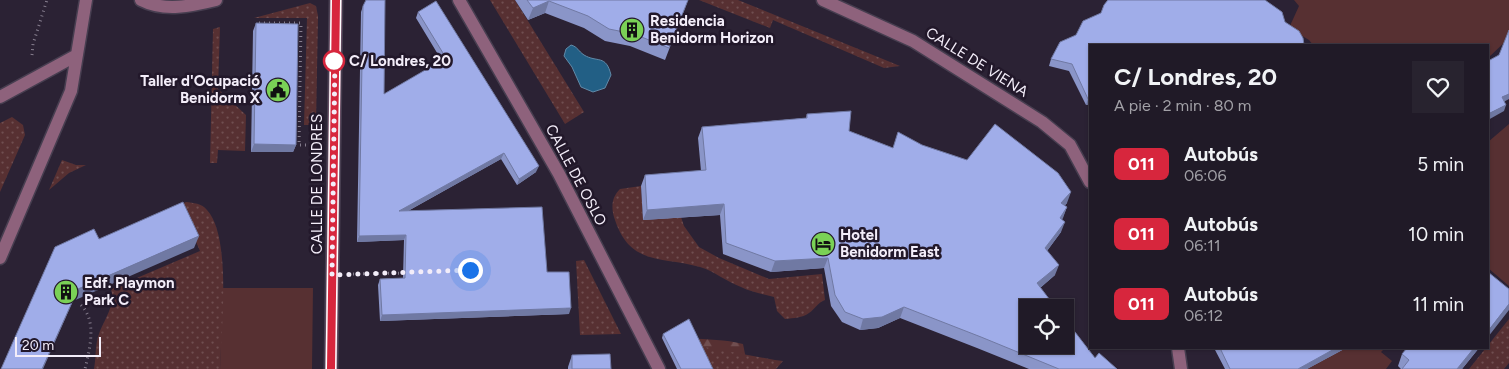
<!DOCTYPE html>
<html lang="es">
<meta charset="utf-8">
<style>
:root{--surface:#201a27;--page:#28232f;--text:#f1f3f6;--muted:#a2a1a7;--line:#3d3844}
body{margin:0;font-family:Figtree,sans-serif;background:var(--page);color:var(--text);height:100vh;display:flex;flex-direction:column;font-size:19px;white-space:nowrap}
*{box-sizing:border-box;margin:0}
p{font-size:16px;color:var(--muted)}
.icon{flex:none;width:28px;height:28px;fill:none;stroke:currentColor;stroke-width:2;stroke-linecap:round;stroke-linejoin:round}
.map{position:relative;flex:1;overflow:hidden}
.drawer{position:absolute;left:1089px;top:44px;width:400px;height:305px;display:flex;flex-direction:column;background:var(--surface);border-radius:0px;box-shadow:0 1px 4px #0004,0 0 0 1px var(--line)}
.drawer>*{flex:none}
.badge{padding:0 10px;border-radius:8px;font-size:18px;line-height:32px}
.controls{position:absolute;left:1019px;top:299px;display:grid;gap:10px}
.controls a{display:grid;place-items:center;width:55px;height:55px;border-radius:0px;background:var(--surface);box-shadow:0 1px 4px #0004,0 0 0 1px var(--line);font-size:25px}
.scale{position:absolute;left:15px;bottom:12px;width:86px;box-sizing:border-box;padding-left:5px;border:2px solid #f3edf9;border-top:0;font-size:14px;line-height:18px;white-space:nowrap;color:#f3edf9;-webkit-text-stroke:4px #22182a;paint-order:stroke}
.you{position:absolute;width:25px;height:25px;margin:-12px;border:4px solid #fff;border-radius:50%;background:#1a73e8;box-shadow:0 0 0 8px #1a73e833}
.map>.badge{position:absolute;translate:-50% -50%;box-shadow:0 0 0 2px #fff}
.round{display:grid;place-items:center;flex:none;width:52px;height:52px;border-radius:0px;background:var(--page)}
.summary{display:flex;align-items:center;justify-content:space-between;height:85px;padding:0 25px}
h1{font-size:24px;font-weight:700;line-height:38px}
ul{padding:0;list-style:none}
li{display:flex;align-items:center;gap:15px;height:70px;padding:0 25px}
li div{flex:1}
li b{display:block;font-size:19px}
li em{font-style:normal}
li .badge{min-width:55px;font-weight:700;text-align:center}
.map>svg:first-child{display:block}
.grass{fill:#573032}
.forest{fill:url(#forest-firs)}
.garden{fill:url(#garden-dots)}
.water{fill:#225f85;stroke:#618aa8}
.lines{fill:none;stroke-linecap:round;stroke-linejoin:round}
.minor-casing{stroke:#473e50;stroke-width:15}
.path{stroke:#877f8f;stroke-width:3;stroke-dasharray:1 4;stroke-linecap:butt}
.minor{stroke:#8e627c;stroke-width:12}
.wall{fill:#8a95c8}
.shaded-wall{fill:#7079a3}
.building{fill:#a0ade9;stroke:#7079a3}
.line-casing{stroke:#fff;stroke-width:11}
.line{stroke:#d7263d;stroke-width:8}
.walk{stroke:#f3edf9;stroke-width:5;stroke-dasharray:0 9}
.stop-dot{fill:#fff;stroke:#d7263d;stroke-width:2.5}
.labels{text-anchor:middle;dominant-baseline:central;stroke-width:5;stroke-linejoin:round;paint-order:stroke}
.poi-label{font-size:15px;font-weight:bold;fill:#f3edf9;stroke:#22182a;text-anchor:start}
.stop-label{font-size:15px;font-weight:bold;fill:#f3edf9;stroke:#22182a;text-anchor:start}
.street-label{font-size:15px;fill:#f3edf9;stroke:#22182a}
</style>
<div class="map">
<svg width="1509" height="369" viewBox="0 0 1509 369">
<defs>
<pattern id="forest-firs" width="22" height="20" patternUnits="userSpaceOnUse" patternTransform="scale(1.25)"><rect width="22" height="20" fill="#573032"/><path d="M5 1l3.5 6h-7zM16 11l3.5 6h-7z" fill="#704e50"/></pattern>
<pattern id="garden-dots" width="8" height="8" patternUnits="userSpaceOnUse" patternTransform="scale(1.25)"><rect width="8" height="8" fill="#573032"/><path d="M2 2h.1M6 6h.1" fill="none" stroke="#704e50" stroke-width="1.8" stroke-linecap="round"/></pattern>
</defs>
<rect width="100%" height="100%" fill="#2b2234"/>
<path class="grass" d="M1294 0H1509V38L1488 58V45H1313L1309 40 1289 28 1299 6Z
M1509 124V286L1488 268V142Z
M222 288H313L312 369H220Z
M1345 348H1385L1381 352 1392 361 1386 369H1307Z"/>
<path class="forest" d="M689 338C708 340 725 339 743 344L748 369H690Z"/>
<path class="garden" d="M490 0H515L584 112 565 124Z
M699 0H738L900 66 884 68 773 20 770 28Z
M310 3 316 6 318 16 316 125H304L307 18H254Z
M220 27 218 89 246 115 245 151 218 150 217 163H210L213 29Z
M12 117 23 125 25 135 0 192V123Z
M62 160 76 165H86L69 173 49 190Z
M641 186 643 220 681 217 684 226 699 247 719 258 769 279 822 274 825 300C817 303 815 309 809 313 802 318 794 318 785 319L777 311 774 297C763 294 751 292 741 287 727 282 714 271 700 267 660 256 629 266 614 217 611 206 612 197 620 189Z
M186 202C193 203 202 203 207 210 232 237 221 332 220 369H94C96 359 95 347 98 337 103 320 116 307 111 289L200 251 180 205Z
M584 260 621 334 580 335 576 261Z
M1509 319V363L1504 369H1469Z
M699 346 775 360 783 361 776 369H710Z"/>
<path class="water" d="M571 45C578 47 578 51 584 55 597 63 606 54 611 75L605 88 593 92 581 87 572 67 564 56 566 49Z"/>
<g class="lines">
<g class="minor-casing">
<path id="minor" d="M141 0C164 12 192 6 216 0
M459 0 559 174 659 369
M823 0 913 41 1042 122 1070 145 1090 182
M0 97 77 55
M0 258 71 91 86 0
M1178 348 1181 369
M331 369 336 0"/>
</g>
<path class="path" d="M259 23H301L299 145H315
M32 55 33 44 47 0
M353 274 406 273
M81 305C97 321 90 348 85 369"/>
<use href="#minor" class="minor"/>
</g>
<path class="wall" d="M515 0H688L665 60 630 46 605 41 584 28 545 13 528 20Z
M1108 0 1090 45V104L1086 105 1069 71 1049 66 1051 59 1076 35 1101 13 1104 5Z
M363 6 384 94 442 61 416 18 418 12 536 172 517 185 501 159 408 211 547 272 569 314 380 321 378 285 380 279 403 278 404 240 357 242 361 12Z
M256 23 296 145 293 152H251L253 31Z
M807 114 849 131 893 148 922 145 1067 203 1064 206 1067 207 1062 219 1061 232 1047 251 1055 275 1040 288 1095 358 1117 369H1029L977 348 900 318 878 328 860 330 842 322 831 306 824 268 771 272 723 254 720 215 643 220 641 186 645 175 701 171 698 138 702 127 806 118Z
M663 334 713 369H677L662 338Z
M1214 348H1346L1307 369H1225Z
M1407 348H1479L1462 369H1401L1398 366 1402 354Z
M572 355 611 369H568V367Z"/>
<path class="shaded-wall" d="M549 1 545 13 528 20 533 8Z
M1509 94V99L1500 104 1502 97Z
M1090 98V104L1086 105 1088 99Z
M1506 105 1504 111 1488 120V114Z
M254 144 296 145 293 152H251Z
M504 153 501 159 397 217 399 211Z
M539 166 536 172 517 185 519 179Z
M1071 192 1067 203 1057 214 1061 203Z
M724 204 720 215 643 220 647 210Z
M1067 207 1063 218 1056 228 1060 218Z
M1065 222 1061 232 1041 259 1045 248Z
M406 235 404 240 357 242 359 236Z
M199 236 194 248 73 301 43 369H42L78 289Z
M828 258 824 268 771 272 775 261Z
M1059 265 1055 275 1033 294 1037 283Z
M1509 304V310L1488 337V331Z
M904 307 900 318 878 328 860 330 863 319Z
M571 308 569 314 380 321 382 315Z
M1336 348H1346L1307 369H1298Z
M1474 348H1479L1462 369H1457Z"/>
<path class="building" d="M366 0H385L384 94 446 58 418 12 436 1 539 166 519 179 504 153 399 211 542 207 547 272H569L571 308 382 315 380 279 405 278 406 235 359 236 363 6Z
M527 0H688L669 48 634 34 609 29 588 16 549 1 533 8Z
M1108 0H1265L1282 12 1285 22 1299 31 1303 38 1304 45H1090V98L1088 99 1072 64 1051 59 1060 42 1076 35 1083 21 1101 13 1104 5Z
M256 23 298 24 296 145 254 144Z
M1509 30V94L1502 97 1506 105 1488 114V61L1499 55Z
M851 111 849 131 893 148 898 132 922 145 967 160 995 124 1058 173 1071 192 1061 203 1067 207 1060 218 1065 222 1045 248 1059 265 1037 283 1056 308H1028V345H1065V319L1095 358 1099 353 1117 369H1059L981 337 904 307 882 317 863 319 845 312 835 295 828 258 775 261 726 243 724 204 647 210 645 175 706 170 702 127 807 118V114Z
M183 202 199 236 78 289 42 369H1L55 247 94 229 99 239Z
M1488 272 1509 289V304L1488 331Z
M689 319 713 369H681L663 334Z
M1220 348H1336L1298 369H1230Z
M1407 348H1474L1457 369H1402L1409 360 1402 354Z
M610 354 611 369H572V355Z"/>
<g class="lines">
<g class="line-casing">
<path id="line" d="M331 369 336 0"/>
</g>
<use href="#line" class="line"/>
<path class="walk" d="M334 61 335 55 332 275 470 270"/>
</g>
<defs>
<g id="building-disc" transform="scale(1.25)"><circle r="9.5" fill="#7ad156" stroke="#22182a"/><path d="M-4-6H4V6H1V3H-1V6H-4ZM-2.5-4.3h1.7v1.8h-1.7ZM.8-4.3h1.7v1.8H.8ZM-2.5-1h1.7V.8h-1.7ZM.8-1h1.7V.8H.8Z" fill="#111"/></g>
<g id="civic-disc" transform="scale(1.25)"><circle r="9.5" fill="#7ad156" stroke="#22182a"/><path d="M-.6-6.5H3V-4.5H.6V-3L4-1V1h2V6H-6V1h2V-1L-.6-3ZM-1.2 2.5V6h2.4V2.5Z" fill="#111"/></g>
<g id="hotel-disc" transform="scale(1.25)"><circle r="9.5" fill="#7ad156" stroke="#22182a"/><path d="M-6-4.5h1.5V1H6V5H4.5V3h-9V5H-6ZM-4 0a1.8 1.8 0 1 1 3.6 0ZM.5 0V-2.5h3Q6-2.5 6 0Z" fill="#111"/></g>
</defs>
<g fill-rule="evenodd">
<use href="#building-disc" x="632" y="30"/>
<use href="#civic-disc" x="278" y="90"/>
<use href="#hotel-disc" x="823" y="244"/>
<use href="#building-disc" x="66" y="292"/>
</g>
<circle class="stop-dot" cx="334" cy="61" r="10"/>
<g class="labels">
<g class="poi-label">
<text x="650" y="21">Residencia<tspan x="650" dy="17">Benidorm Horizon</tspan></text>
<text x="260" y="81" text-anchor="end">Taller d'Ocupació<tspan x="260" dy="17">Benidorm X</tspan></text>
<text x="840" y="235">Hotel<tspan x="840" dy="17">Benidorm East</tspan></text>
<text x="84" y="283">Edf. Playmon<tspan x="84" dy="17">Park C</tspan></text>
</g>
<g class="stop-label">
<text x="349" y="61">C/ Londres, 20</text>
</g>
<g class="street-label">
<text transform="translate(977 62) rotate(32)">CALLE DE VIENA</text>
<text transform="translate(576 175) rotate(62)">CALLE DE OSLO</text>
<text transform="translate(317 184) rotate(-90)">CALLE DE LONDRES</text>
</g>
</g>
</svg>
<div class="controls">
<a><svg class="icon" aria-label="locate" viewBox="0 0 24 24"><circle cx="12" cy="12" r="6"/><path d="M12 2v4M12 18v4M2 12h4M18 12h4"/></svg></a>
</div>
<div class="scale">20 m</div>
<div class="you" style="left:470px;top:270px"></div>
<section class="drawer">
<div class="summary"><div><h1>C/ Londres, 20</h1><p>A pie · 2 min · 80 m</p></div><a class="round"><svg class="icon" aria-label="heart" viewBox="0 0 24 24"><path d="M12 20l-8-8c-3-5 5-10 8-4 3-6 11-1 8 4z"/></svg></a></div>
<ul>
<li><span class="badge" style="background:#d7263d;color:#fff">011</span><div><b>Autobús</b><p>06:06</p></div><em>5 min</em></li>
<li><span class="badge" style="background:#d7263d;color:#fff">011</span><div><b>Autobús</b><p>06:11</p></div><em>10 min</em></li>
<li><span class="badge" style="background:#d7263d;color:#fff">011</span><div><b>Autobús</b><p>06:12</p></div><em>11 min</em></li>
</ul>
</section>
</div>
